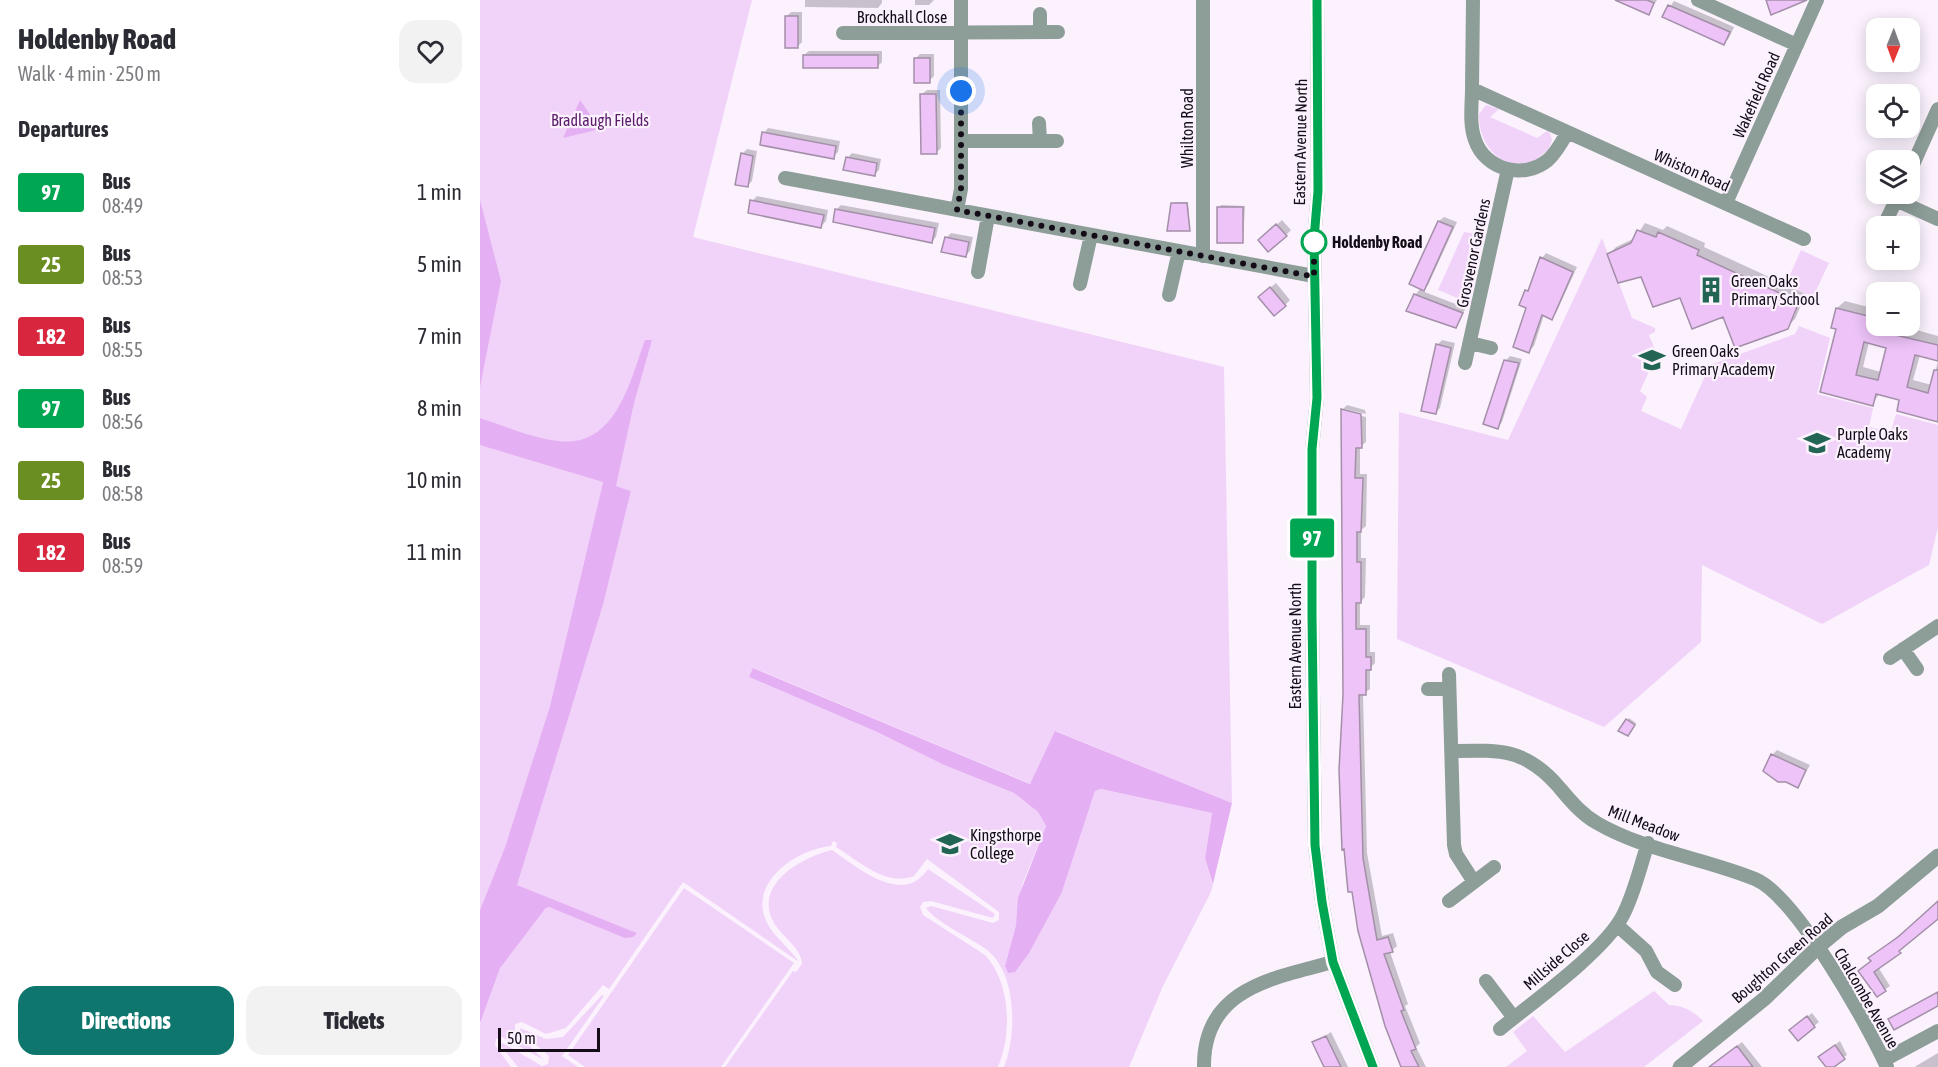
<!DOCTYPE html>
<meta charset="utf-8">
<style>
:root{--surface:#fff;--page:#f2f2f3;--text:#2b2b33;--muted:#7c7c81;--accent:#0f766e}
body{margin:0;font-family:"Asap Condensed",sans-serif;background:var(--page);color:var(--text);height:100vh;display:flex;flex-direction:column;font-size:22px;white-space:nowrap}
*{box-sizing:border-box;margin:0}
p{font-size:20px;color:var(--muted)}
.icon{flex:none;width:33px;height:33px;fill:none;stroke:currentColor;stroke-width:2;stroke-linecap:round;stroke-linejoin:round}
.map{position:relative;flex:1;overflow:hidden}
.drawer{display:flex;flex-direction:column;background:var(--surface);width:480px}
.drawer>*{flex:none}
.badge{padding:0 12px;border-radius:4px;font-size:21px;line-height:39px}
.needle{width:39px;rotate:181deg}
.controls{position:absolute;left:1386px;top:18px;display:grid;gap:12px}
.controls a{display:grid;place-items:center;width:54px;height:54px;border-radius:12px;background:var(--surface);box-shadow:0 3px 15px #0003;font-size:30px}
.scale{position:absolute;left:18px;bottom:15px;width:102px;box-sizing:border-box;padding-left:6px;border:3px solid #140c16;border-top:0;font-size:16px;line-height:21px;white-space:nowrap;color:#140c16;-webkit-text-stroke:4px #fbf2fe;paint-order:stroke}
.you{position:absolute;width:30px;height:30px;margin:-15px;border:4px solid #fff;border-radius:50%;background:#1a73e8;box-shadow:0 0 0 9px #1a73e833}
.map>.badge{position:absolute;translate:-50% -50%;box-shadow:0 0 0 3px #fff}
h2{padding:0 18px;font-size:22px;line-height:54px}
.round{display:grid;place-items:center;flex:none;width:63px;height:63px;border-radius:18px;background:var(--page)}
.summary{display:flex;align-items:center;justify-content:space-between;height:102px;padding:0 18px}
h1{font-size:28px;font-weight:800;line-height:45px}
.button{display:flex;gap:12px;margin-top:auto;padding:12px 18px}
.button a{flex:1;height:69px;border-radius:18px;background:var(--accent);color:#fff;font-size:24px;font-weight:800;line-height:69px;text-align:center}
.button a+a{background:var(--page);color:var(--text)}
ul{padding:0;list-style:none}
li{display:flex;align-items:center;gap:18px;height:72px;padding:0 18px}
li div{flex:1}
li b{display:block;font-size:22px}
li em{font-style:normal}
li .badge{min-width:66px;font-weight:700;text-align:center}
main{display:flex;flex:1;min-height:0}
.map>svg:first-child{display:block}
.green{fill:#f1d3f9}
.forest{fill:#e5b0f3}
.shadow{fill:#0003;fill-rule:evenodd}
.building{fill:#edc3f8;stroke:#a48fa9;stroke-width:1.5;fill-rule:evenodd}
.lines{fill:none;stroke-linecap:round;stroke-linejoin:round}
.minor{stroke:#8d9d98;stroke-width:14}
.tertiary{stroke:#8d9d98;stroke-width:15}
.line-casing{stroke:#fff;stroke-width:14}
.line{stroke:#00a651;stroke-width:9}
.walk{stroke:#140c16;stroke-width:6;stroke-dasharray:0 10.8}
.stop-dot{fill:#fff;stroke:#00a651;stroke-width:3}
.labels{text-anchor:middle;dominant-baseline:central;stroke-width:4.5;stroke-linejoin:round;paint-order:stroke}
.street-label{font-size:16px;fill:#140c16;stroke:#fbf2fe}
.park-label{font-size:16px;fill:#5a1c69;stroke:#fbf2fe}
.stop-label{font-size:16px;font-weight:bold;fill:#140c16;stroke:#fbf2fe;text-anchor:start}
.poi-label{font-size:16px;fill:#140c16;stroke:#fbf2fe;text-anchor:start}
</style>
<main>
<section class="drawer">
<div class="summary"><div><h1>Holdenby Road</h1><p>Walk · 4 min · 250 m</p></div><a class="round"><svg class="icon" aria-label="heart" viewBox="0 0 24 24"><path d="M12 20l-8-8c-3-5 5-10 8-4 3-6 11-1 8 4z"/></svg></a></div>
<h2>Departures</h2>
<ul>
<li><span class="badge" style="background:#00a651;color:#fff">97</span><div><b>Bus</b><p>08:49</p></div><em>1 min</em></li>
<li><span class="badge" style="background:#6b8e23;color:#fff">25</span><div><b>Bus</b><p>08:53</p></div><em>5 min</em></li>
<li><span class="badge" style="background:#d7263d;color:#fff">182</span><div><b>Bus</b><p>08:55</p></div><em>7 min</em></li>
<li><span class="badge" style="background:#00a651;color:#fff">97</span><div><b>Bus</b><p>08:56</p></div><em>8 min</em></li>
<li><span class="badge" style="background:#6b8e23;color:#fff">25</span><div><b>Bus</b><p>08:58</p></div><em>10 min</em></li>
<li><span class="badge" style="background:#d7263d;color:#fff">182</span><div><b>Bus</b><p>08:59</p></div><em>11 min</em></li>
</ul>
<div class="button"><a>Directions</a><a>Tickets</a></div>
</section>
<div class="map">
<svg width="1458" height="1067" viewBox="0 0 1458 1067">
<rect width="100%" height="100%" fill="#fbf2fe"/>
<path class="green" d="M0 0H272L213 237 744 367 752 803 576 731 551 784 274 668 269 677 397 732 464 765 534 793 558 812 566 826 542 885 536 925 525 966 582 892 615 791 621 789 732 813 725 858 733 884 731 892 683 986 649 1067H524C537 1035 537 973 507 950 490 937 458 924 446 908L451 906 513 923 519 920V912L447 859 434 876C406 887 379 861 356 847L357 843 353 841 351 846C318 849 271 880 285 918 291 935 309 947 319 962L203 882 129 989 123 985 86 1028 66 1034 42 1022 35 1024V1032L64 1060 22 1037 16 1039 15 1045 31 1067H0C0 1053 0 1039 0 1025 4 981 37 940 65 909L69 907 157 933 36 885 123 605 151 491 123 482 70 706 25 847 0 910Z
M1006 105 1019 109 1010 117 1057 138 1067 131 1070 133 1072 140 1069 148C1039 183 998 156 999 114Z
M984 232 1006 235 998 250 990 285 992 304 958 290Z
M1122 238 1152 318 1175 328V332L1169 335 1177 354 1160 391 1167 397 1161 411 1201 429 1230 365 1315 334 1319 326 1350 338 1337 394 1393 408 1389 427 1411 432 1416 414 1458 425V527L1449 565 1342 624 1222 565 1221 642 1124 727 917 639 919 412 1028 440Z
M1321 250 1349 263 1333 297 1306 284Z
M352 850C377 867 423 907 448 869L515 914 513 918 451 901 443 902 440 907 443 915 505 955C531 983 532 1034 518 1067H245L313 971 316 972 322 964C322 949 304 938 296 926 270 887 319 858 352 850Z
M204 888 314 963 241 1067H105L88 1055Z
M1174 991 1189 1005C1202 1005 1214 1011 1223 1021L1164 1067H1026L1047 1051 1033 1032 1053 1016 1085 1052Z
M122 995 124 996 82 1056 98 1067H38L20 1045 23 1043 62 1066 68 1064 69 1056 40 1031V1028L66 1039 83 1037Z"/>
<path class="forest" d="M100 100 120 129 83 138Z
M0 200 21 281 0 387Z
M165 340H172L154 403 136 486 151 491 123 605 37 885 157 933 153 937 145 938 69 907 65 909 20 968 0 1023V910L25 847 70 706 123 482 0 445V418C25 426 53 439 79 441 136 448 150 381 165 340Z
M273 668 550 784 575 731 752 803 733 884 725 858 732 813 621 789 615 791 582 892 549 953 535 972 528 973 525 966 536 925 538 898 566 826 558 812 534 793 464 765 397 732 269 677Z"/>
<path class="shadow" d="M325 0H402V3L398 8 325 7Z
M435 0H454L449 5H435Z
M1139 0H1177L1169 13Z
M1194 1 1254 27 1249 38 1244 43 1184 16Z
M311 12H322V42L317 47 307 16Z
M329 51H402V62L397 67 324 55Z
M440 54H454V76L449 81 435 59Z
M447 90H460L461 148 456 153 442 94Z
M288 128 360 141 358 152 353 157 284 133Z
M267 149 277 151 272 181 267 186 262 154Z
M372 153 401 159 399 170 394 175 367 158Z
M277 196 348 210 346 221 341 226 272 201Z
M695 202H708L710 230 689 229V216Z
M361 205 459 223 456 237 451 242 357 209Z
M741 205 765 206 763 241 739 207Z
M964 217 977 222 948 285 942 291 986 308 975 326 935 295 941 288 931 284 959 221Z
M802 220 811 230 806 235 784 236Z
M1165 223 1183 230 1187 226 1225 243 1224 247 1326 294 1315 319 1307 327 1243 315 1200 296 1129 254 1136 247 1155 238Z
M471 233 493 237 490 251 485 256 466 238Z
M1066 253 1097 267 1076 313 1072 318 1064 315 1054 346 1049 351 1047 291 1052 286 1062 258Z
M796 283 810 300 805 305 785 292Z
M1365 301 1396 309V326H1422L1458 336V359L1440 355 1433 380 1452 385 1458 361V420L1421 399 1400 393 1392 404 1342 391 1358 328 1357 308ZM1389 342 1408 347 1401 372 1383 367Z
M962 340 975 343 960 408 955 413 957 345Z
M1030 356 1042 359 1022 422 1018 427 1025 361Z
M867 405 885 410 886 414 865 409V412L886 417V442L880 447V474H887L886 526 881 530V558H886L885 597 880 602V625H890V652H895V663L890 668V689L883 694 887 853 902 936 913 933 917 946 910 952 928 1004 925 1006 940 1043 936 1047 946 1067H923L861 810V740L864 737 862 410Z
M1149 718 1156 723 1150 733 1147 720Z
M1297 750 1330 765 1318 786 1301 781 1292 755Z
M1458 904V917L1398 967 1410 986 1397 995 1392 961 1395 954Z
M1458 991V1005L1410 1019 1415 1015Z
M1332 1013 1339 1022 1318 1039 1316 1026Z
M851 1032 868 1067H846L834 1043Z
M1360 1041 1367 1055 1347 1067 1340 1057Z
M1262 1042 1282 1067H1231L1233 1065Z
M1458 1053V1067H1435L1436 1066Z"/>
<path class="building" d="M1135 0H1167L1174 3 1169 15Z
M1286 0H1327L1291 15Z
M1188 5 1250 32 1244 45 1182 17Z
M305 16H318V48H305Z
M323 55H398V68H323Z
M434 58H450V83H434Z
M440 94H456L457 154H441Z
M282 132 356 146 354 159 280 145Z
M261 153 273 156 268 187 255 185Z
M366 157 397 163 395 176 363 170Z
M270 200 344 215 341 228 268 213Z
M691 203H707L710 231H687Z
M737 207H763V243H737Z
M355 209 455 228 452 243 353 222Z
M958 221 973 227 944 291 929 284Z
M796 224 807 236 788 252 778 240Z
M1157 230 1176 237 1178 232 1219 250 1217 255 1319 302 1308 329 1255 348 1243 317 1212 329 1200 298 1173 307 1161 277 1138 283 1127 254 1151 243Z
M465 237 489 242 486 257 461 252Z
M1060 257 1093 272 1072 320 1062 315 1049 353 1033 347 1046 308 1039 305 1045 290 1048 291Z
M790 287 806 306 794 316 778 297Z
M934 294 983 313 976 328 926 311Z
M1356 308 1396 318V326H1417L1415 335 1458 345V361L1435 355 1427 387 1448 393 1454 370H1458V422L1417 411 1419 400 1396 394 1393 406 1340 392 1356 329 1351 328ZM1384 342 1406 348 1398 380 1376 375Z
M956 344 971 348 956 414 941 411Z
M1024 360 1039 363 1018 429 1003 424Z
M861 409 881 414 882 448H876L875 478H883L881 532H877V562H881V603H876V629H886V657H891V670H886V695H879L883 858 897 940 908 937 913 952 904 954 924 1010 921 1011 936 1049 931 1051 939 1067H921L905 1026 878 931 872 892H868L864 849 862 850 859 770 863 695Z
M1146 719 1155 725 1148 736 1138 731Z
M1291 754 1326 770 1318 788 1306 782H1298L1283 771Z
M1458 901V919L1419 951 1421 953 1394 972 1406 991 1397 997 1378 971 1391 961 1388 958 1418 937Z
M1458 992V1006L1414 1030 1408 1019Z
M1327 1016 1335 1027 1318 1041 1309 1030Z
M846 1036 861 1067H844L832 1042Z
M1355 1045 1365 1059 1354 1067H1346L1338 1057Z
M1257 1046 1273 1067H1229Z"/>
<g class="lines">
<path class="minor" d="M837 0 838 191 834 239 837 398 832 449V616L835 845 842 902 853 962 893 1067
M993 0 992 89 1324 239
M1218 0 1317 45
M560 14V32
M363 33 578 32
M992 89C992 105 989 124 995 140 1005 170 1044 180 1068 160 1076 153 1082 142 1087 133
M559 123 560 141
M481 141H577
M1430 171 1458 109
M305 178 834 276
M1416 200 1458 219
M1246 203 1337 0
M477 210 481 189V0
M1406 221 1419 194
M723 256V0
M498 272 508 216
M600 284 611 235
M689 295 699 251
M990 343 1011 348
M985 363 1028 169
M1423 649 1437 669
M1410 658 1458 626
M969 674 974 845 976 854 994 882
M948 689H969
M972 751C1019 750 1045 748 1078 786 1090 800 1101 814 1117 823 1165 851 1224 858 1275 879 1316 896 1388 1025 1407 1067
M969 901 1014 867
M1137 925 1166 951 1177 972 1195 985
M1006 981 1034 1018
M1020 1029C1053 1002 1123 952 1142 917 1154 895 1160 867 1168 843
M1404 1060 1458 1031
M724 1067C723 988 794 978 853 962"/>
<path class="tertiary" d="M1200 1067 1284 999 1338 947 1362 927 1398 906 1458 856"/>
</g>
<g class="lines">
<g class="line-casing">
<path id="line" d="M837 0 838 191 834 239 837 398 832 449V616L835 845 842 902 853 962 893 1067"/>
</g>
<use href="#line" class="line"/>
<path class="walk" d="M481 91V189L477 210 825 275 834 276V239V242"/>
</g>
<defs>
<g id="building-bare" transform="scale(2.07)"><path d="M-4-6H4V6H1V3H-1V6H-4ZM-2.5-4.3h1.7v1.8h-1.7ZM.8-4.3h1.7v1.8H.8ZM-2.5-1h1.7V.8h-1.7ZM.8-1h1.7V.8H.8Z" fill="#236554" stroke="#fbf2fe" stroke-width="2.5" paint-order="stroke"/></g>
<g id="school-bare" transform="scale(2.07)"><path d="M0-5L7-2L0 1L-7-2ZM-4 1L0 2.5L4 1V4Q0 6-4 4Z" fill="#236554" stroke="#fbf2fe" stroke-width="2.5" paint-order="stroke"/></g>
</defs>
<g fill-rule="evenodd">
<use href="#building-bare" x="1231" y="290"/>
<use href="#school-bare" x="1172" y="360"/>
<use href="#school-bare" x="1337" y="443"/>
<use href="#school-bare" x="470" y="844"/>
</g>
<circle class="stop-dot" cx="834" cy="242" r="12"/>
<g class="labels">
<g class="street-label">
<text x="422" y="17">Brockhall Close</text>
<text transform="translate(1276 95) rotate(-66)">Wakefield Road</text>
<text transform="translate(707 128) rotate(-90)">Whilton Road</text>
<text transform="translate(820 142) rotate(-89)">Eastern Avenue North</text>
<text transform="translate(1212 170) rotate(24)">Whiston Road</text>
<text transform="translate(993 253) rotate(-78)">Grosvenor Gardens</text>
<text transform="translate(815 646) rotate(-90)">Eastern Avenue North</text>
<text transform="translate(1164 823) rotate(21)">Mill Meadow</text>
<text transform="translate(1302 958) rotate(-41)">Boughton Green Road</text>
<text transform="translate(1076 960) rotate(-41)">Millside Close</text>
<text transform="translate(1387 998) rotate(60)">Chalcombe Avenue</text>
</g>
<g class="park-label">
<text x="120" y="120">Bradlaugh Fields</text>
</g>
<g class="stop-label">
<text x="852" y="242">Holdenby Road</text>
</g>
<g class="poi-label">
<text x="1251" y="281">Green Oaks<tspan x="1251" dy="18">Primary School</tspan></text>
<text x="1192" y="351">Green Oaks<tspan x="1192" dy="18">Primary Academy</tspan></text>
<text x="1357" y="434">Purple Oaks<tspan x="1357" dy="18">Academy</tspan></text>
<text x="490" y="835">Kingsthorpe<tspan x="490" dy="18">College</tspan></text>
</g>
</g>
</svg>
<div class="controls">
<a><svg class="needle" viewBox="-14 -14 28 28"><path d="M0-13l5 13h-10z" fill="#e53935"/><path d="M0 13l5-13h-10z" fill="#7c7c81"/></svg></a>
<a><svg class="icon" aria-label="locate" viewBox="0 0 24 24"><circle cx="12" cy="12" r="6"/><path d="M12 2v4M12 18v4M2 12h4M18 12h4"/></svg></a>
<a><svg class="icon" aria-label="layers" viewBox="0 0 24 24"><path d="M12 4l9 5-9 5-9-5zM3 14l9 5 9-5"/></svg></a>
<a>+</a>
<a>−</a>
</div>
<div class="scale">50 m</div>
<div class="you" style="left:481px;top:91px"></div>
<b class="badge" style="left:832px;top:538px;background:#00a651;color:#fff">97</b>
</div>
</main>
